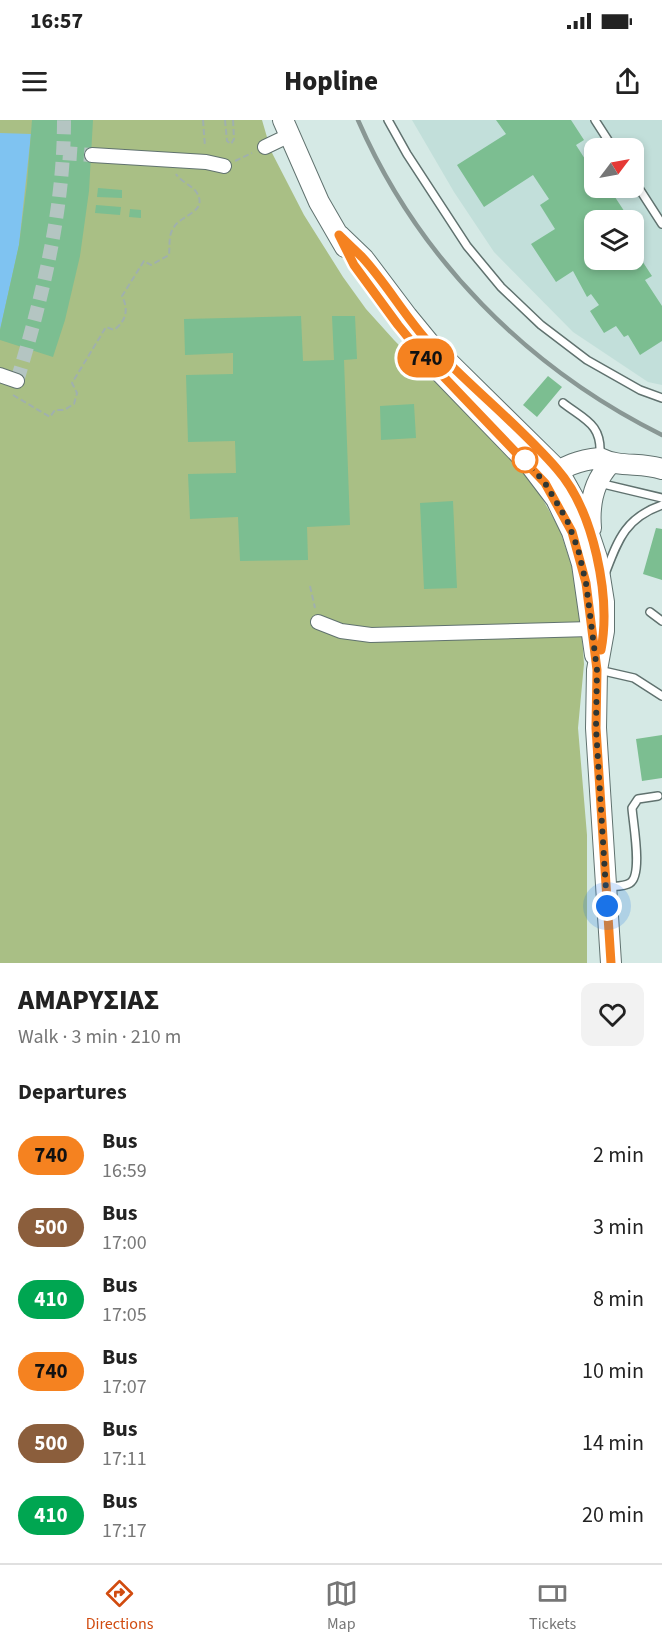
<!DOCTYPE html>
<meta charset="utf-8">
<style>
:root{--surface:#fff;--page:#f2f2f2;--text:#222;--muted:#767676;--line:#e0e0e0;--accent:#d14b0f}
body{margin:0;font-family:"Source Sans 3",sans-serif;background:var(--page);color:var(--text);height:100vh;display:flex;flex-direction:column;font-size:22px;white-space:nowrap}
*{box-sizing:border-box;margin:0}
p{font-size:20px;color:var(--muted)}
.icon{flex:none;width:33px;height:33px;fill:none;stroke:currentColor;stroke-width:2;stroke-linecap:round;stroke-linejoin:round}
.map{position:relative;height:843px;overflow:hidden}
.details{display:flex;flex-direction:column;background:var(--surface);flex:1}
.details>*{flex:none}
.badge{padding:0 12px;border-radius:20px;font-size:21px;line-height:39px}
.needle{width:39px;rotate:58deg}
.tools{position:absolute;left:584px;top:18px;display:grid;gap:12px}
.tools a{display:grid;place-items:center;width:60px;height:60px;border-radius:12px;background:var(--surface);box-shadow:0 3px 9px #0003;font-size:30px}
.you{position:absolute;width:30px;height:30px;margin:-15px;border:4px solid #fff;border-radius:50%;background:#1a73e8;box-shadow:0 0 0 9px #1a73e833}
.map>.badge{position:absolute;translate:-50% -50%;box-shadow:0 0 0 3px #fff}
h2{padding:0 18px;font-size:22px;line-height:54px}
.round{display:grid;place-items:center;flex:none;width:63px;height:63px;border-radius:12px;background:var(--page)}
.head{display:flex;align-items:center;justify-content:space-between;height:102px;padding:0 18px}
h1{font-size:28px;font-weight:800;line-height:45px}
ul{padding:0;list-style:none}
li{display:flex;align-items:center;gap:18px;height:72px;padding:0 18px}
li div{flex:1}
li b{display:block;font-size:22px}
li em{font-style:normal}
li .badge{min-width:66px;font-weight:700;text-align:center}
.status{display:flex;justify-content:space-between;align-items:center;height:42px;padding:0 30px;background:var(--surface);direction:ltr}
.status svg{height:16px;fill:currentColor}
header{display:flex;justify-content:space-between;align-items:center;height:78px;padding:0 18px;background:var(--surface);font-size:27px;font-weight:800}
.tabs{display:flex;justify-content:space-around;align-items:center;height:84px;border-top:2px solid var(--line);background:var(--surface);font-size:16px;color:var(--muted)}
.tabs a{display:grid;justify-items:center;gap:3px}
.tabs .selected{color:var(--accent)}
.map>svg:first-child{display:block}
.built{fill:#c2dfda;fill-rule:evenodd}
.green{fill:#a9bf85}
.water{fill:#7fc3f1}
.building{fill:#7cbe91}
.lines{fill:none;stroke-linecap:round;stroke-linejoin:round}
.street-tunnel{stroke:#b4c5c2;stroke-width:14;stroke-dasharray:14 7;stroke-linecap:butt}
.lane-casing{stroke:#60726f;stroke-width:10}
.street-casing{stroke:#60726f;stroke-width:16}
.secondary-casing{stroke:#60726f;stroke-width:22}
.path{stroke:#a0b0ad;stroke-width:2;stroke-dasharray:6 3;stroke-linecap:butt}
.lane{stroke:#fff;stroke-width:7}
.street{stroke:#fff;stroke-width:14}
.secondary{stroke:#fff;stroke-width:20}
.rail{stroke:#899794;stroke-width:4.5}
.line-casing{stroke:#fff;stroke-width:14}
.line{stroke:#f58220;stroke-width:9}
.walk{stroke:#2f3735;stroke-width:6;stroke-dasharray:0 10.8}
.stop-dot{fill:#fff;stroke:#f58220;stroke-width:3}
</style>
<div class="status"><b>16:57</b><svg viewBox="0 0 49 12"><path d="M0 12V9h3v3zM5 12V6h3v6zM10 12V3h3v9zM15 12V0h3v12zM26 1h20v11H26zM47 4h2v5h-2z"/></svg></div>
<header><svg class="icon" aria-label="menu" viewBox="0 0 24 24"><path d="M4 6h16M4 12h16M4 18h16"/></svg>Hopline<svg class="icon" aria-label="share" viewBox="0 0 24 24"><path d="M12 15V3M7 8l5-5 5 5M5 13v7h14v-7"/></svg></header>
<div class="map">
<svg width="662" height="843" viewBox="0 0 662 843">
<rect width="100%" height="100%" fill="#d5e9e5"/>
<path class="built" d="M412 0H662V265L648 262 573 212 494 132 454 72ZM594 28H633V68H594ZM594 100H633V140H594Z"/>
<path class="green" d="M0 0H262L271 31 304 95 343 157 366 189 394 220 533 362 560 410 579 469 584 544 578 608 587 715V843H0Z"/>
<path class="water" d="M0 13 31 14 19 125 0 210Z"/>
<path class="building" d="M32 0H93L89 71 80 136 65 200 53 237 0 220V210L19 125 27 64Z
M496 0H571L584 20 576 25 592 50 594 48V68H613L616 73 613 74 630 100H594V140H633V127L652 156 645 160 662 186V221L640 235 628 215 624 217 616 206 604 213 590 191 599 185 591 174 587 177 573 151 556 162 531 124 555 109 540 85 549 79 533 55 484 87 457 45 506 14Z
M98 68 122 70V78L97 77Z
M96 85 121 87 120 95 95 93Z
M130 89 141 90V98L129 97Z
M301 196 303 241 334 240 332 196H355L357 239 344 240 350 405 307 407 308 440 240 441 238 397 190 399 188 354 236 353 235 321 188 322 186 255 233 254V233L185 235 184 199Z
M548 256 562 267 537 297 523 285Z
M414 284 416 318 381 320 380 286Z
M453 381 457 468 424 469 420 383Z
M656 408 662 409V460L643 454Z
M662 615V658L642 661 636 619Z"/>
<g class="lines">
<path class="street-tunnel" d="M63 33 92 35
M17 261C43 175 64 90 64 0"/>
<g class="lane-casing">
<path id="lane" d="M388 0 407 34 467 126 501 167 541 205 587 240 640 270 662 278
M595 0 613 28
M633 59 662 104
M563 283C585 300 602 304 600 335
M599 363 662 378
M605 454C618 420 625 398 662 385
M650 492 662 501
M599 550 634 558 662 576
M607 767C614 766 624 767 630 763 643 755 633 703 632 688L638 679 658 676"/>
</g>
<g class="street-casing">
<path id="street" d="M265 27 290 15
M92 35 206 42 224 46
M0 255 17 261
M318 502 341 511 371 515 591 509"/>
</g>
<g class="secondary-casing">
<path id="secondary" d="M283 0 319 82 345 127
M339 115 364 139 407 196 430 224 558 350 582 393 597 438 604 482V511L597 550 596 608 611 843
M420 231 531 346 556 379 572 412 582 444 595 535
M549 359C563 345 580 340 600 338 619 348 641 342 662 349
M591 408C589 384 594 361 610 344"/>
</g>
<path class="path" d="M203 0 205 27
M225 0 227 21 231 24 234 19 233 0
M235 41 252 33
M13 275 50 297 55 290H64L74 284 77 273 72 263 106 207 114 210C126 201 129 190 122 176L144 141 151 145 169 135C170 126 168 115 174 107 181 95 208 92 197 73 192 65 181 62 176 54
M310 466 315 488"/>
<use href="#lane" class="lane"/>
<use href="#street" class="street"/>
<use href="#secondary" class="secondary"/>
<path class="rail" d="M358 0C418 138 527 248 662 315"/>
</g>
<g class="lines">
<g class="line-casing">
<path id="line" d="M601 530C611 477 594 391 557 349 518 304 470 267 430 224 405 197 387 164 362 137 355 130 347 123 339 115L354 145 398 205 420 232 545 363 572 412 586 463 597 550 596 608 611 843"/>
</g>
<use href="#line" class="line"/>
<path class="walk" d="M525 340 545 363 567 400 578 429 586 463 597 550 596 608 607 786"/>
</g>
<circle class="stop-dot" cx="525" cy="340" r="12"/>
</svg>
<div class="tools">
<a><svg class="needle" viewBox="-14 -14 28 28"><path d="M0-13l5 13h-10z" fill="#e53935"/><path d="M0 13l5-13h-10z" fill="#767676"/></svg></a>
<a><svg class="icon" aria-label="layers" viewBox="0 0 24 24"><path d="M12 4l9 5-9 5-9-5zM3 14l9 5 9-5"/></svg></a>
</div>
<div class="you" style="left:607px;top:786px"></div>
<b class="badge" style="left:426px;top:238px;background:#f58220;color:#111">740</b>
</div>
<section class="details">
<div class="head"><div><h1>ΑΜΑΡΥΣΙΑΣ</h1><p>Walk · 3 min · 210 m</p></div><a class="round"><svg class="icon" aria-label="heart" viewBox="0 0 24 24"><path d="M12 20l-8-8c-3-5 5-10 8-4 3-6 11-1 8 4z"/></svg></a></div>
<h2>Departures</h2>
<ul>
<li><span class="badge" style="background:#f58220;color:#111">740</span><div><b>Bus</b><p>16:59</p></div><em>2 min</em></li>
<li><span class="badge" style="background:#8b5e3c;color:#fff">500</span><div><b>Bus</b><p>17:00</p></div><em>3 min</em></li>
<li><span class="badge" style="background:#00a651;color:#fff">410</span><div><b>Bus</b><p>17:05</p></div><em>8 min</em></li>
<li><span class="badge" style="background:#f58220;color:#111">740</span><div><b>Bus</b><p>17:07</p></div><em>10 min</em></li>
<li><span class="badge" style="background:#8b5e3c;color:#fff">500</span><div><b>Bus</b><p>17:11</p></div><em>14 min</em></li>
<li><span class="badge" style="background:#00a651;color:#fff">410</span><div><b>Bus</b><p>17:17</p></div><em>20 min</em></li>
</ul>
</section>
<nav class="tabs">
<a class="selected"><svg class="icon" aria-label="directions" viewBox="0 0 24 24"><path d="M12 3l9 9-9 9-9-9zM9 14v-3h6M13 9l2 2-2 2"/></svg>Directions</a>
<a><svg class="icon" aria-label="map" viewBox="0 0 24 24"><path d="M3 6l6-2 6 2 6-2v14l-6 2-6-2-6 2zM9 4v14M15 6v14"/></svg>Map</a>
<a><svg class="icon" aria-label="tickets" viewBox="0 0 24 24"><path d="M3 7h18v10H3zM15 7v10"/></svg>Tickets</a>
</nav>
